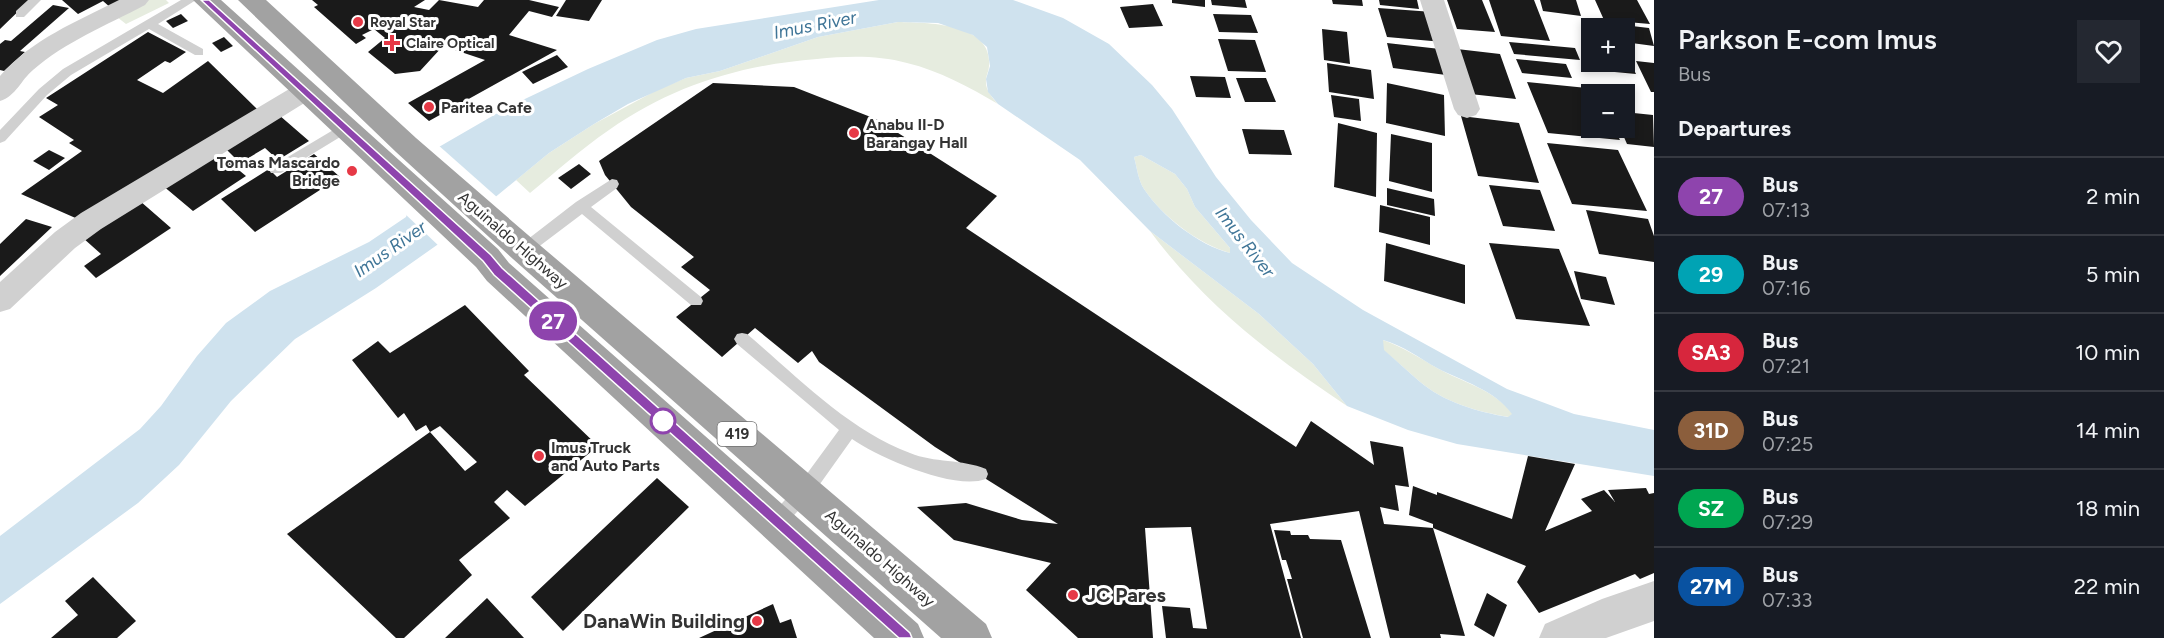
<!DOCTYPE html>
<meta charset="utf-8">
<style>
:root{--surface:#171b24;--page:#242831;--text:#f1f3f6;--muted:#9ea1a6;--line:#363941}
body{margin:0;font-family:Figtree,sans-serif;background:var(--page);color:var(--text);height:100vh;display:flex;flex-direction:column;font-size:22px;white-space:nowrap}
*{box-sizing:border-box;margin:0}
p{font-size:20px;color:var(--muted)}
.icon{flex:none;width:33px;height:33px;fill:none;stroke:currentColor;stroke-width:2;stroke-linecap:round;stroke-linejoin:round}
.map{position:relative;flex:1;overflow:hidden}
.panel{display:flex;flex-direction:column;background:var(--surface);width:510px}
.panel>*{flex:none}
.badge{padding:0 12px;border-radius:20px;font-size:21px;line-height:39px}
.tools{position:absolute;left:1581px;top:18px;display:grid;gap:12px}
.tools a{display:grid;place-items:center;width:54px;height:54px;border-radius:0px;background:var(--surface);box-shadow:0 3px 9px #0003;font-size:30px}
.map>.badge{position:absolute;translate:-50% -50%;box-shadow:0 0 0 3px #fff}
h2{padding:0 24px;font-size:22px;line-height:54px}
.round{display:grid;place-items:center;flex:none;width:63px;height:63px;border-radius:0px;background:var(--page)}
.headline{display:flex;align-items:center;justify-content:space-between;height:102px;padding:0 24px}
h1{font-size:28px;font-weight:600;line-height:45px}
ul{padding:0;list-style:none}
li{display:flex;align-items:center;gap:18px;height:78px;padding:0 24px;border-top:2px solid var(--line)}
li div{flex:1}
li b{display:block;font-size:22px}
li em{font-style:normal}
li .badge{min-width:66px;font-weight:700;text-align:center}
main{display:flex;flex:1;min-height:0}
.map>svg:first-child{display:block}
.green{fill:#e6ecdf}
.water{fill:#cfe2ee;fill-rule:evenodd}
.pier{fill:#fff}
.building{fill:#1a1a1a}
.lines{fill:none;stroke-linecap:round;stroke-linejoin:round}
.service{fill:#d0d0d0;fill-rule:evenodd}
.minor{fill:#d0d0d0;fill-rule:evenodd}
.tertiary{fill:#d0d0d0;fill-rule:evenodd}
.trunk{fill:#a2a2a2;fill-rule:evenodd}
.line{fill:#8e44ad;stroke:#fff;stroke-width:1.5}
.poi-dot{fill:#e63946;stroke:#fff;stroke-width:2}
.stop-dot{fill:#fff;stroke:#8e44ad;stroke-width:3}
.labels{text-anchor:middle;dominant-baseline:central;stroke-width:6;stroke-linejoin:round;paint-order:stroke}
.far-poi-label{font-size:14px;font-weight:bold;fill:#333;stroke:#fff;text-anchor:start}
.shield{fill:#fff;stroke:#707070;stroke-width:1.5}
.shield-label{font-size:15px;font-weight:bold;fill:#333}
.poi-label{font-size:16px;font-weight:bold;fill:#333;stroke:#fff;text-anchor:start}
.street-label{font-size:16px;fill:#333;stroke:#fff}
.water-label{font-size:18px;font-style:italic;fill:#3f7597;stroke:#fff}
.near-poi-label{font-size:20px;font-weight:bold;fill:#333;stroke:#fff;text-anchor:start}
</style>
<main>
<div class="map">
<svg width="1654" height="638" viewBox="0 0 1654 638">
<rect width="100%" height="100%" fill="#fff"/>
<path class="green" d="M148 0H166L169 3 126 24 117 17Z
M898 22C927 23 993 22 989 66 989 71 986 75 986 80 985 90 992 97 998 104 969 87 940 71 907 63 878 55 847 56 817 59 740 65 672 86 609 130 581 149 556 172 530 193L516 180 549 153 594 124 659 89 686 78 720 71 818 37Z
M1141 155 1175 174 1187 189 1195 207 1230 248V253C1198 244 1162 216 1144 189 1138 180 1137 167 1134 157Z
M1150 231 1259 314 1313 364 1347 406C1272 356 1204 304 1150 231Z
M1383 340C1405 348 1418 357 1437 368 1462 382 1495 390 1513 414L1509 417C1478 412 1443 402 1419 381 1407 371 1396 360 1383 350Z"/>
<path class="water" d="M879 0H1013L1063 18 1109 44 1152 85 1172 109 1216 177 1251 220 1292 263 1363 310 1507 389 1574 414 1654 430V476L1457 444 1408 430 1347 406 1313 364 1259 314 1150 231 1080 160 998 104 988 92 986 79 990 66 987 47 973 35 938 23 898 22 818 37 720 71 686 78 628 104 594 124 549 153 437 245 376 288 295 339 231 401 179 465 138 503 0 604V536L140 429 161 406 197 356 226 323 270 291 369 242 406 217 425 155 508 107 588 69 657 40 696 29ZM1141 155 1175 174 1187 189 1195 207 1230 248V253C1198 245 1162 216 1144 189 1138 180 1137 167 1134 157ZM1383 340C1404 346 1419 358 1437 368 1462 381 1495 390 1512 414L1508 417C1478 412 1443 402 1419 381 1407 371 1396 360 1384 350Z"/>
<path class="pier" d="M437 144 498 198 440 247 404 213 422 154Z"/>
<path class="building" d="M0 0H30L0 29Z
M62 0H127L111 8 103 1 78 14Z
M312 0H425L414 7 429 10 439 0 478 7 484 0H529L559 7 552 17 529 11 509 35 557 50 429 121 408 103 485 60 443 46 420 71 395 74 368 52 385 38 374 29 362 35 366 38 356 44 314 7 318 5Z
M566 0H602L589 21 556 16Z
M1172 0H1205V7L1172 3Z
M1211 0H1245L1247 8 1212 5Z
M1332 0H1362L1363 6 1333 4Z
M1379 0H1417L1419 9 1380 5Z
M1447 0H1482L1495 32 1457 29Z
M1489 0H1534L1550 41 1501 36Z
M1540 0H1576L1581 16 1543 11Z
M1595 0H1637L1650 24 1604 20Z
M1153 4 1163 26 1129 28 1120 7Z
M53 5 69 8 20 51 25 52 4 71 0 70V44L5 40 11 41Z
M1378 8 1433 12 1443 42 1387 37Z
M181 14 188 21 173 28 166 21Z
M1213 14 1251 15 1258 33 1219 32Z
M1606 23 1649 28 1654 46 1624 42V28H1608Z
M1322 29 1347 32 1350 64 1324 60Z
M148 32 186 52 170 63 165 61 137 80 163 93 208 61 258 110 80 220 21 194 82 151 69 143 74 140 39 117 58 105 46 98Z
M224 37 233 46 221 52 212 43Z
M1218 39 1255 40 1266 72 1228 71Z
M1509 42 1575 48 1580 60 1514 54Z
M1387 43 1440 49 1446 75 1393 68Z
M1457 49 1500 54 1516 99 1470 94Z
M1624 50 1636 74 1604 71 1600 62H1624Z
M557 55 568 67 533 84 522 72Z
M1516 59 1566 64 1572 78 1522 73Z
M1636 61 1654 63V92H1651Z
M1327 63 1371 70 1374 99 1329 92Z
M1190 76 1225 77 1231 98 1196 97Z
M1236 78H1266L1276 102H1245Z
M1527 82 1597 89 1599 94H1592V128H1614L1620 140 1548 133Z
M713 83 794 87 886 123 884 124 997 196 966 228 1296 447 1311 421 1374 465 1370 441 1403 447 1409 487 1395 485 1399 511 1380 507 1384 524 1433 528 1465 636 1440 634 1441 638H1390L1359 511 1270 524 1301 638H1166L1162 606 1190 608 1193 628 1207 629 1191 527 1145 528 1153 638H1078L1026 590 1051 563 954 540 917 507 966 503 1022 520 1058 524 935 447 819 362 812 351 798 363 755 328 722 357 676 317 710 290 681 267 694 257 631 207 605 175 599 161Z
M1387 83 1444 95 1445 136 1386 123Z
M1331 95 1359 99 1361 121 1334 117Z
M1624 112 1653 115 1654 147 1627 144 1620 128H1624Z
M279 115 309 141 278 160 265 148 240 163 224 147Z
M1461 116 1519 123 1539 183 1478 176Z
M1338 123 1377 133 1376 197 1334 187Z
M1242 129 1284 130 1292 155 1249 154Z
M1391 134 1432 143V192L1389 181Z
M1547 143 1618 150 1647 211 1572 204Z
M49 150 65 158 49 170 33 161Z
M217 152 246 176 193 211 162 185Z
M314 154 340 177 255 232 221 199 269 169 277 177Z
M579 164 591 174 571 189 558 178Z
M1489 185 1540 190 1555 231 1503 226Z
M1387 188 1434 199 1435 216 1387 205Z
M140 201 171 228 96 278 84 266 101 254 83 238Z
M1380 205 1430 217V245L1379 232Z
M1586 210 1648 219 1654 236V262L1599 254Z
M26 219 52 227 0 276V244Z
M1386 243 1465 265V304L1384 281Z
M1489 243 1559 249 1590 326 1516 319Z
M1574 271 1606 277 1615 305 1581 299Z
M465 305 529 371 524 375 598 446 525 506 507 490 494 502 510 518 459 560 472 575 404 638H396L287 534 430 432 465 471 477 462 440 426 430 432 426 425 416 431 404 413 398 418 352 360 378 341 390 353Z
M1528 456 1575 464 1545 531 1592 511 1581 499 1604 490 1615 502 1608 490 1646 488 1649 494 1654 493V573L1640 579 1635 574 1539 613 1517 582 1526 566 1433 528V524L1409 515 1413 486 1437 495V492L1512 519Z
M657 478 689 507 563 631 531 597Z
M1274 530 1290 531 1291 535H1308L1310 539 1341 540 1371 638H1303L1287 579H1292L1286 560H1282Z
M93 577 136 621 117 638H51L78 615 65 601Z
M1487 593 1507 605 1494 637 1474 625Z
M487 598 524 638H445Z
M773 604 780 623 791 619 797 638H699Z"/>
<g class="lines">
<path class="service" d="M28 0H41L24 17H16V11Z
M181 0H196L158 24 203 49V55H195L149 29 71 75 47 95 5 141 0 143V130L39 89 63 69Z
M345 123 350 125 351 128 350 131 281 173H271L269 170 271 167Z
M612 179 617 180 619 184 617 188 591 207 701 297 703 301 701 305H691L582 214 529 254H519L517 250 519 246 576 202Z
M742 333 747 334C798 377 847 429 910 453 934 463 962 459 986 469L988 474 986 479C954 491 878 457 852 439L810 498 782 528 776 530 770 528 767 522 770 516 798 486 839 430 737 344 734 339 737 334Z"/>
<path class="minor" d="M119 0H149L145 5C107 25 65 42 33 70 21 80 16 96 0 101V76C32 39 76 22 119 0Z
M1420 0H1444L1480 109 1476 115 1467 118 1458 115 1454 109Z
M305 82 314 85 318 91 314 97 101 229 75 248 10 309 0 312V282L55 232 81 213 296 85Z"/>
<path class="tertiary" d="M1654 581V621L1606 638H1539L1545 624 1602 599Z"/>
<path class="trunk" d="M193 0H221L498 249 509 263 918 624 924 638H874L487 281 476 267Z
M238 0H266L416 138 535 241 986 624 992 638H941L513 259 396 152Z"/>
</g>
<path class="line" d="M201 0H209L491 255 502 268 910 633 912 638H899L494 275 483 261Z"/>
<g class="poi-dot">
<circle cx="358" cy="22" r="6"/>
<path d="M389 34h6v6h6v6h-6v6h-6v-6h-6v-6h6z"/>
<circle cx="429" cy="107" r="6"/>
<circle cx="854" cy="133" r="6"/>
<circle cx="352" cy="171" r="6"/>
<circle cx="539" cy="456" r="6"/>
<circle cx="1073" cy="595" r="6"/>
<circle cx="757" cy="621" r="6"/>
</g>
<circle class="stop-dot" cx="663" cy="421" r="12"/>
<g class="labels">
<g class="far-poi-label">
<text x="370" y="22">Royal Star</text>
<text x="406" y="43">Claire Optical</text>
</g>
<rect class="shield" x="717.5" y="422" width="39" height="24" rx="4.5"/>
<g class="shield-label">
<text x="737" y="434">419</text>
</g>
<g class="poi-label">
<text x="441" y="107">Paritea Cafe</text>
<text x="866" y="124">Anabu II-D<tspan x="866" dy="18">Barangay Hall</tspan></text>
<text x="340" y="162" text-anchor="end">Tomas Mascardo<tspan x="340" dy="18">Bridge</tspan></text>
<text x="551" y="447">Imus Truck<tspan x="551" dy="18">and Auto Parts</tspan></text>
</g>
<g class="street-label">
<text transform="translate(513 240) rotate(41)">Aguinaldo Highway</text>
<text transform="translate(880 558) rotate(41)">Aguinaldo Highway</text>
</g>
<g class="water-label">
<text transform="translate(815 25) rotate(-11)">Imus River</text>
<text transform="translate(1245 242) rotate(52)">Imus River</text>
<text transform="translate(390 249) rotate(-35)">Imus River</text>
</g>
<g class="near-poi-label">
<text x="1085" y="595">JC Pares</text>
<text x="745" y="621" text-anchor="end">DanaWin Building</text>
</g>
</g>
</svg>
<div class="tools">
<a>+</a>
<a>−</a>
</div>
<b class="badge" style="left:553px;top:321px;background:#8e44ad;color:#fff">27</b>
</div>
<section class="panel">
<div class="headline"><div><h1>Parkson E-com Imus</h1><p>Bus</p></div><a class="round"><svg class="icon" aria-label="heart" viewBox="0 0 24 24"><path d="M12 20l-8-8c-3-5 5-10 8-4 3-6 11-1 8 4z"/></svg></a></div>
<h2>Departures</h2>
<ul>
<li><span class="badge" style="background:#8e44ad;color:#fff">27</span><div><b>Bus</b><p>07:13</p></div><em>2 min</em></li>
<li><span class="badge" style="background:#00a3b4;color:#fff">29</span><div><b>Bus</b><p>07:16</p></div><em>5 min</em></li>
<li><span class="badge" style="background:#d7263d;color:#fff">SA3</span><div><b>Bus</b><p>07:21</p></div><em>10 min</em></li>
<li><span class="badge" style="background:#8b5e3c;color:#fff">31D</span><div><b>Bus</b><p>07:25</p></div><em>14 min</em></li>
<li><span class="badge" style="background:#00a651;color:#fff">SZ</span><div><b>Bus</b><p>07:29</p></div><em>18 min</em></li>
<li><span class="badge" style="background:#0952a1;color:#fff">27M</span><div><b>Bus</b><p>07:33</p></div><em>22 min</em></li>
</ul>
</section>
</main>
